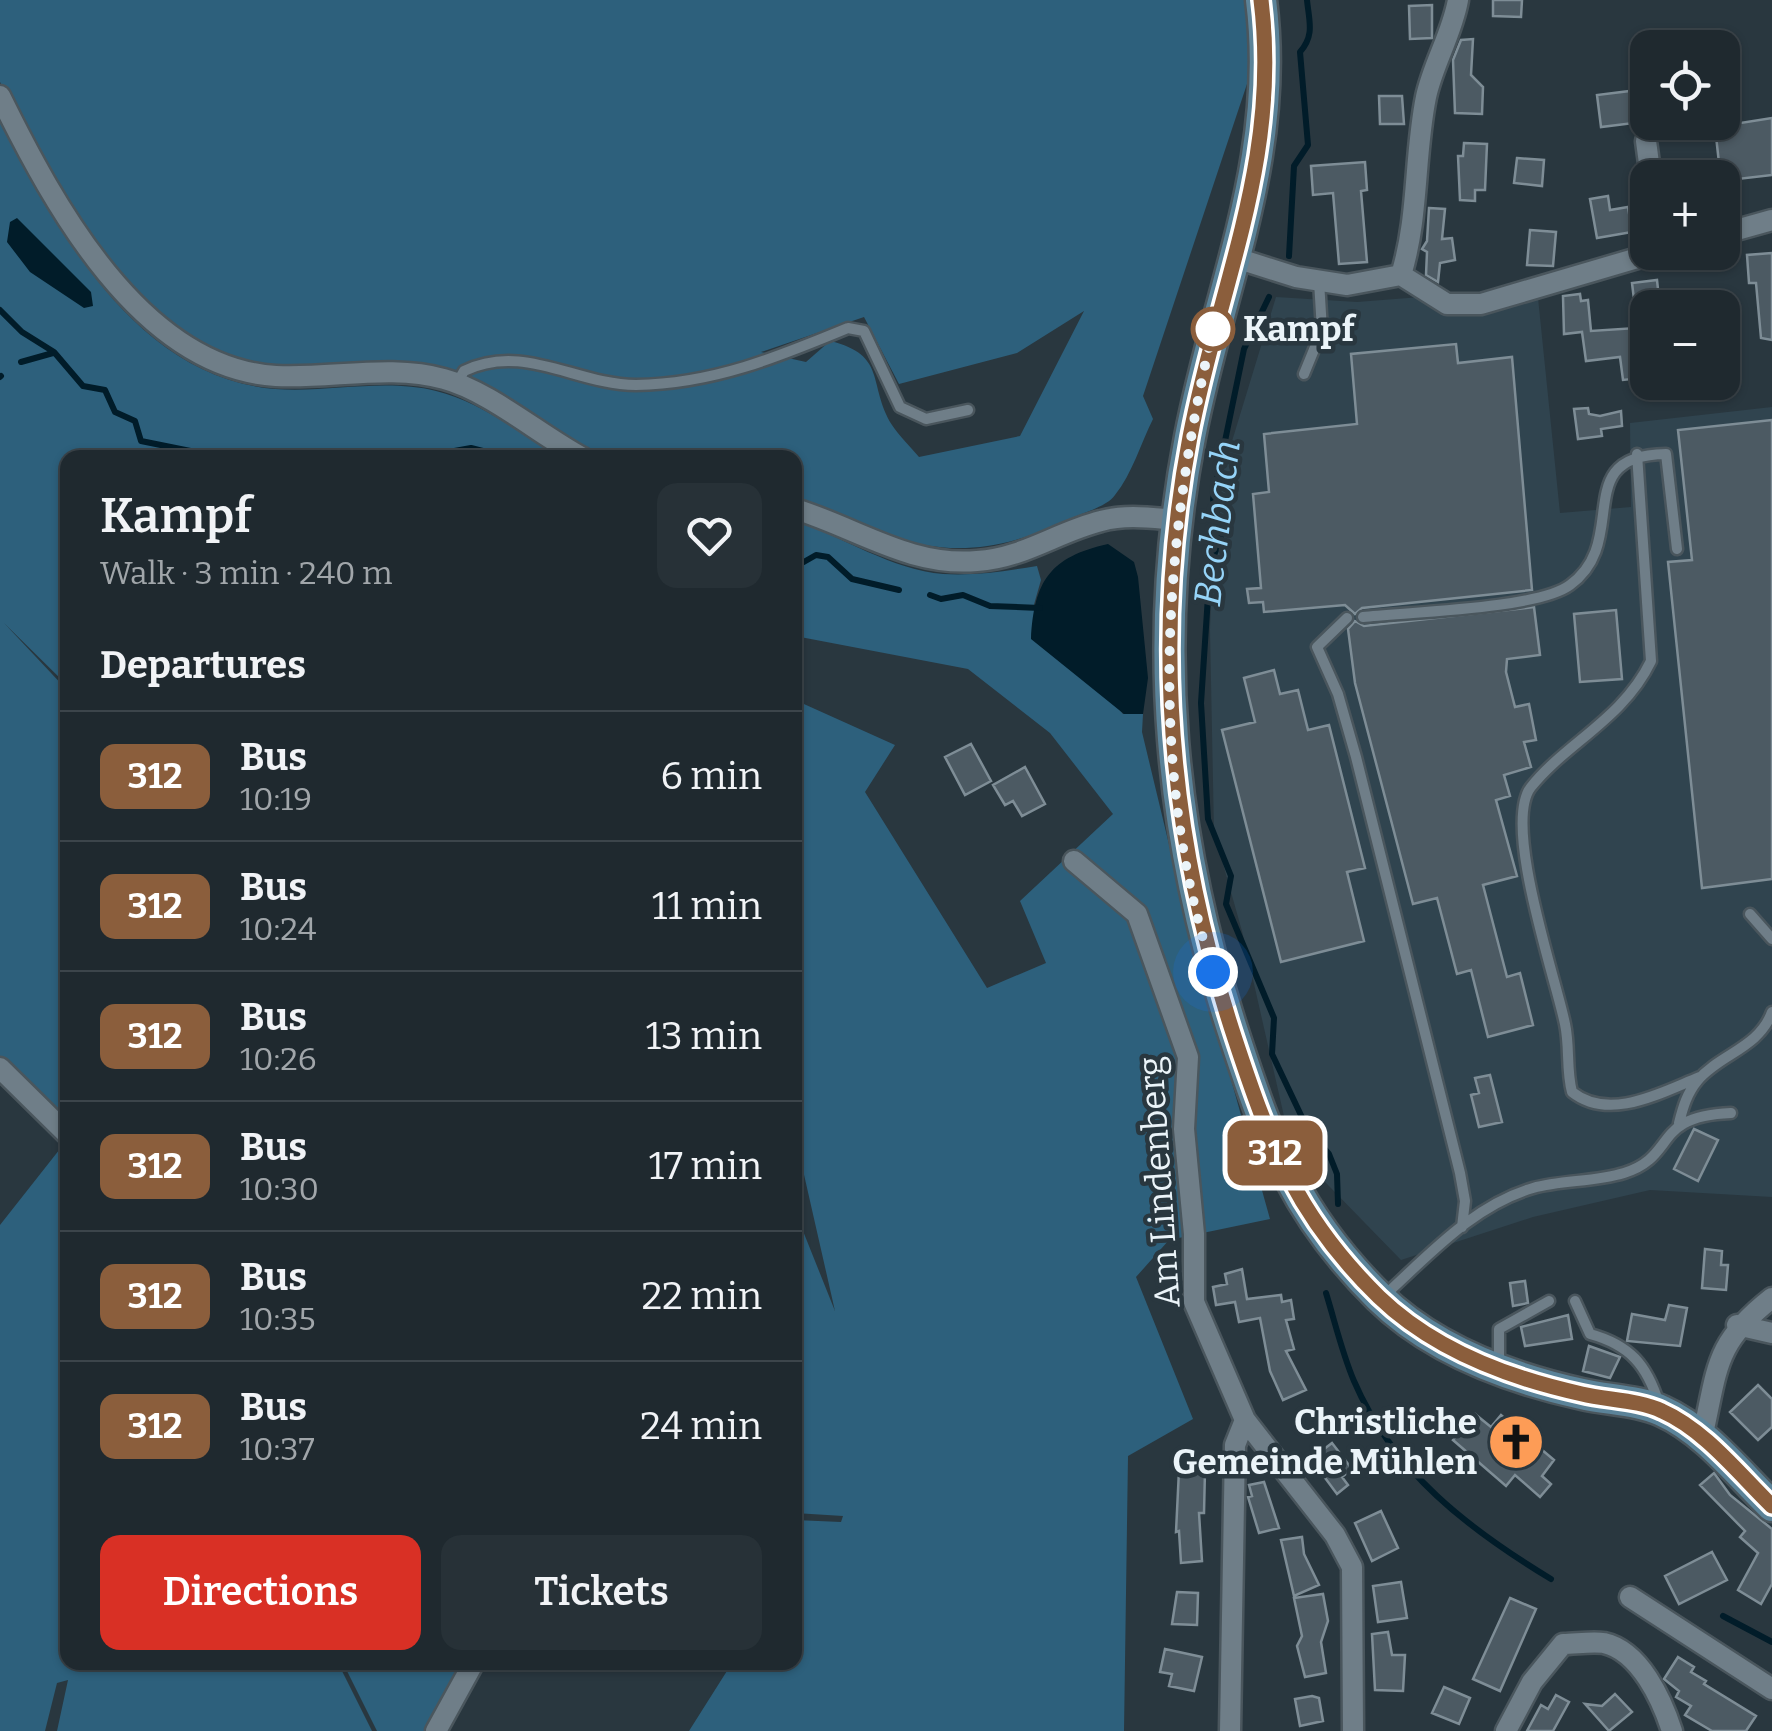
<!DOCTYPE html>
<meta charset="utf-8">
<style>
:root{--surface:#1f292f;--page:#273137;--text:#f1f3f6;--muted:#a1a6aa;--line:#3c454b;--accent:#d93025}
body{margin:0;font-family:Bitter,serif;background:var(--page);color:var(--text);height:100vh;display:flex;flex-direction:column;font-size:38px;white-space:nowrap}
*{box-sizing:border-box;margin:0}
p{font-size:32px;color:var(--muted)}
.icon{flex:none;width:55px;height:55px;fill:none;stroke:currentColor;stroke-width:2;stroke-linecap:round;stroke-linejoin:round}
.map{position:relative;flex:1;overflow:hidden}
.sheet{position:absolute;left:60px;top:450px;width:742px;height:1220px;display:flex;flex-direction:column;background:var(--surface);border-radius:20px;box-shadow:0 2px 8px #0004,0 0 0 2px var(--line)}
.sheet>*{flex:none}
.badge{padding:0 20px;border-radius:15px;font-size:35px;line-height:65px}
.controls{position:absolute;left:1630px;top:30px;display:grid;gap:20px}
.controls a{display:grid;place-items:center;width:110px;height:110px;border-radius:20px;background:var(--surface);box-shadow:0 2px 8px #0004,0 0 0 2px var(--line);font-size:50px}
.you{position:absolute;width:50px;height:50px;margin:-25px;border:8px solid #fff;border-radius:50%;background:#1a73e8;box-shadow:0 0 0 15px #1a73e833}
.map>.badge{position:absolute;translate:-50% -50%;box-shadow:0 0 0 5px #fff}
h2{padding:0 40px;font-size:38px;line-height:90px}
.round{display:grid;place-items:center;flex:none;width:105px;height:105px;border-radius:20px;background:var(--page)}
.head{display:flex;align-items:center;justify-content:space-between;height:170px;padding:0 40px}
h1{font-size:48px;font-weight:600;line-height:75px}
.button{display:flex;gap:20px;margin-top:auto;padding:20px 40px}
.button a{flex:1;height:115px;border-radius:20px;background:var(--accent);color:#fff;font-size:40px;font-weight:600;line-height:115px;text-align:center}
.button a+a{background:var(--page);color:var(--text)}
ul{padding:0;list-style:none}
li{display:flex;align-items:center;gap:30px;height:130px;padding:0 40px;border-top:2px solid var(--line)}
li div{flex:1}
li b{display:block;font-size:38px}
li em{font-style:normal}
li .badge{min-width:110px;font-weight:700;text-align:center}
.map>svg:first-child{display:block}
.built{fill:#30444f}
.green{fill:#2d607c;fill-rule:evenodd}
.water{fill:#011c29}
.lines{fill:none;stroke-linecap:round;stroke-linejoin:round}
.stream{stroke:#011c29;stroke-width:6}
.building{fill:#4c5a63;stroke:#7e8d96;stroke-width:2.5}
.service-casing{stroke:#4a565d;stroke-width:15}
.minor-casing{stroke:#4a565d;stroke-width:25}
.secondary-casing{stroke:#4a565d;stroke-width:35}
.service{stroke:#6f7e88;stroke-width:10}
.minor{stroke:#6f7e88;stroke-width:20}
.secondary{stroke:#5b8399;stroke-width:30}
.line-casing{stroke:#fff;stroke-width:22}
.line{stroke:#8b5e3c;stroke-width:15}
.walk{stroke:#ebf4f9;stroke-width:10;stroke-dasharray:0 18}
.stop-dot{fill:#fff;stroke:#8b5e3c;stroke-width:5}
.labels{text-anchor:middle;dominant-baseline:central;stroke-width:9;stroke-linejoin:round;paint-order:stroke}
.stop-label{font-size:35px;font-weight:bold;fill:#ebf4f9;stroke:#29373f;text-anchor:start}
.street-label{font-size:35px;fill:#ebf4f9;stroke:#29373f}
.poi-label{font-size:35px;font-weight:bold;fill:#ebf4f9;stroke:#29373f;text-anchor:end}
.water-label{font-size:38px;font-style:italic;fill:#96d4f8;stroke:#29373f}
</style>
<div class="map">
<svg width="1772" height="1731" viewBox="0 0 1772 1731">
<rect width="100%" height="100%" fill="#29373f"/>
<path class="built" d="M1537 288 1560 513 1631 507 1630 423 1772 407V1197L1650 1190 1533 1217 1401 1260 1291 1147 1242 931 1214 832 1210 630 1215 497 1276 297 1357 302Z"/>
<path class="green" d="M0 0H1275L1143 396 1153 419C1141 443 1132 474 1115 495 1107 507 1081 513 1068 520 955 573 901 542 795 501V458L617 457 571 442 481 388 226 362 163 327 75 218 0 82ZM1084 311 1020 436 919 457C910 446 899 436 892 425 867 384 888 355 830 341L806 362 761 352 864 317 899 384 1017 353Z
M0 116C55 228 134 377 275 389 328 393 384 378 436 391 482 402 522 436 564 457L68 458 67 685 4 623 67 690V1128L0 1064Z
M795 520C842 537 893 570 943 574 975 576 1005 571 1037 566L1041 580 1033 608 1123 714H1143L1142 732 1191 936 1270 1219 1169 1240 1136 1277 1193 1419 1128 1456 1124 1731H689L732 1663 795 1662V1520L841 1522 843 1516 795 1513V1211L835 1311 800 1157 795 1159V700L895 745 865 792 987 988 1046 963 1020 901 1113 814 1050 733 968 669 795 636Z
M67 1140 68 1662 338 1663 372 1731H57L68 1680 57 1683 45 1731H0V1225Z
M343 1663H468L430 1731H377Z"/>
<path class="water" d="M17 218 91 292 93 306 84 308 30 272 7 242 10 222Z
M1108 544 1134 562 1138 577 1148 678 1143 714H1124L1031 639C1034 581 1050 557 1108 544Z"/>
<g class="lines">
<path class="stream" d="M1289 256 1294 166 1308 145 1300 52C1315 35 1309 21 1307 0
M1269 297 1244 349 1213 499 1222 534 1210 566 1201 703 1208 819 1231 876 1226 904 1274 1018 1272 1054 1308 1130 1329 1154 1337 1174 1338 1204
M0 310 22 332 54 352 83 386 105 390 115 412 135 421 141 441 225 458
M21 362 53 353
M0 377 1 376
M240 458 257 452 264 458
M416 458 471 448 511 458
M795 567 816 555 828 557 852 579 899 590
M930 595 941 599 963 595 990 606 1040 608
M1326 1293C1335 1322 1342 1353 1354 1381 1393 1472 1470 1530 1551 1579
M1723 1616 1772 1642"/>
</g>
<path class="building" d="M1493 0H1522L1521 17 1493 16Z
M1432 5V38L1410 39 1409 6Z
M1473 39 1471 75 1483 87 1482 114 1455 113 1453 60 1461 40Z
M1630 91 1634 123 1601 127 1597 95Z
M1379 96H1402L1404 124H1380Z
M1772 118V175L1737 179 1738 188 1722 190 1715 127Z
M1464 143 1487 144 1485 190H1475V201L1460 200 1458 156H1463Z
M1517 158 1544 160 1542 186 1514 183Z
M1365 162 1367 190 1361 191 1367 262 1339 264 1333 193 1313 195 1311 166Z
M1608 196 1610 210 1628 207 1632 232 1597 238 1590 199Z
M1429 208 1445 209 1442 239 1452 238 1455 260 1440 263 1438 282 1426 275 1427 252 1422 249 1427 241Z
M1530 230 1556 232 1553 266 1527 265Z
M1772 253V340L1761 338 1756 283H1749L1747 255Z
M1657 280 1660 308H1635L1632 283Z
M1580 294 1581 301 1588 300 1591 331 1636 328 1642 378 1623 380 1620 357 1586 361 1582 332 1564 334 1563 296Z
M1456 344 1458 363 1512 357 1532 590 1362 608 1355 614 1345 605 1264 612 1263 602 1249 603 1247 589 1261 588 1253 494 1269 492 1264 434 1357 424 1351 354Z
M1588 408 1589 414 1600 416 1621 411 1622 426 1601 429 1602 436 1578 439 1574 409Z
M1772 420V879L1702 888 1668 562 1692 560 1678 430Z
M1534 607 1540 655 1507 659 1506 672 1515 707 1529 704 1536 740 1524 742 1531 767 1504 775 1510 796 1496 800 1517 876 1483 885 1507 977 1520 973 1533 1025 1488 1037 1471 970 1457 974 1437 898 1413 904 1355 683 1348 629 1355 621 1364 626Z
M1616 610 1622 679 1580 682 1574 614Z
M1274 670 1280 694 1298 690 1308 730 1329 725 1365 868 1347 872 1364 941 1281 962 1222 730 1255 722 1244 678Z
M971 744 991 781 965 795 945 757Z
M1025 767 1045 804 1022 816 1013 801 1005 805 993 785Z
M1490 1075 1502 1122 1479 1127 1471 1095 1479 1093 1475 1078Z
M1694 1129 1718 1140 1698 1181 1674 1169Z
M1705 1249 1722 1251 1721 1265H1728L1726 1290 1702 1288Z
M1242 1269 1247 1299 1281 1295 1282 1302 1291 1300 1294 1319 1286 1320 1294 1349 1286 1351 1306 1390 1283 1400 1270 1371 1260 1318 1239 1322 1235 1302 1216 1305 1213 1287 1227 1284 1225 1274Z
M1525 1281 1528 1303 1513 1306 1510 1283Z
M1669 1305 1687 1308 1680 1346 1627 1341 1632 1314 1665 1320Z
M1568 1315 1572 1339 1525 1346 1521 1327Z
M1589 1346 1620 1357 1610 1378 1583 1371Z
M1758 1385 1772 1399V1427L1758 1440 1730 1412Z
M1475 1414 1491 1427 1501 1415 1554 1460 1542 1476 1551 1484 1540 1497 1515 1475 1506 1486 1453 1440Z
M1332 1443 1352 1469 1342 1477 1348 1485 1337 1494 1311 1459Z
M1179 1470H1205L1204 1513H1199L1202 1561 1181 1563 1179 1531 1176 1532Z
M1714 1473 1730 1495 1772 1529V1584L1761 1604 1738 1590 1758 1553 1740 1537 1745 1531 1700 1485Z
M1264 1482 1279 1528 1259 1533 1248 1497 1252 1496 1249 1485Z
M1381 1511 1398 1548 1372 1561 1355 1523Z
M1302 1537 1304 1554 1319 1585 1294 1596 1281 1540Z
M1712 1552 1727 1580 1679 1604 1665 1576Z
M1401 1582 1407 1618 1378 1622 1373 1586Z
M1177 1592 1198 1593 1197 1625 1172 1624Z
M1323 1594 1328 1621 1321 1642 1326 1673 1305 1677 1297 1646 1302 1636 1294 1598Z
M1510 1598 1536 1609 1500 1691 1473 1679Z
M1388 1632 1392 1655H1405L1403 1691 1375 1690 1372 1634Z
M1165 1649 1202 1657 1194 1691 1169 1686 1172 1674 1160 1672Z
M1678 1657 1694 1667 1691 1672 1706 1681 1704 1684 1756 1716 1746 1731H1712L1685 1715 1691 1706 1676 1697 1679 1691 1664 1679Z
M1444 1687 1470 1698 1459 1724 1432 1713Z
M1615 1694 1632 1712 1609 1731 1585 1704 1602 1706Z
M1556 1695 1569 1702 1553 1731H1527L1541 1705 1548 1709Z
M1312 1696 1319 1698 1323 1721 1300 1726 1295 1699Z"/>
<g class="lines">
<g class="service-casing">
<path id="service" d="M1304 374 1322 330 1319 281
M457 383 464 371C523 342 577 385 636 385 713 384 778 357 848 328L864 331 900 407 926 419 968 410
M1637 454 1651 661C1623 719 1566 743 1531 787 1502 824 1556 979 1565 1024 1570 1047 1566 1070 1572 1092 1610 1122 1662 1092 1700 1077
M1363 617C1408 612 1538 609 1570 585 1632 540 1568 455 1666 454L1677 549
M1347 618 1317 647 1338 694 1356 757 1460 1173 1465 1201 1462 1227
M1750 914 1772 939
M1679 1123C1683 1107 1687 1093 1698 1080 1720 1054 1759 1048 1772 1012
M1385 1295C1430 1254 1474 1205 1533 1188 1562 1180 1595 1182 1624 1173 1678 1156 1651 1116 1731 1113
M1575 1301 1590 1334C1630 1345 1647 1365 1659 1404
M1499 1364V1329L1549 1301"/>
</g>
<g class="minor-casing">
<path id="minor" d="M0 96C53 204 141 368 276 376 331 379 391 364 444 379 489 391 540 435 583 458
M1646 141 1651 178
M1722 234 1772 220
M1236 258 1296 277 1347 285 1401 275C1419 217 1414 156 1426 97 1433 64 1452 34 1458 0
M1401 275 1447 304H1481L1658 252
M795 509C857 528 910 567 977 561 1024 558 1057 532 1101 521 1126 514 1152 518 1177 520
M1074 861 1137 914 1188 1057 1184 1129 1194 1234V1302L1245 1420 1335 1535 1352 1567 1353 1731
M0 1068 68 1135
M1737 1325 1772 1333
M1702 1438C1718 1369 1713 1344 1772 1298
M1630 1597 1772 1689
M436 1731 474 1662
M1230 1731 1235 1445 1245 1420
M1506 1731 1532 1682 1563 1644C1575 1644 1592 1641 1604 1643 1640 1651 1662 1700 1672 1731"/>
</g>
<g class="secondary-casing">
<path id="secondary" d="M1261 0C1281 157 1219 286 1190 437 1150 643 1170 841 1235 1038 1270 1145 1297 1216 1379 1297 1433 1350 1510 1378 1582 1394 1607 1400 1639 1400 1662 1411 1705 1430 1739 1474 1772 1506"/>
</g>
<use href="#service" class="service"/>
<use href="#minor" class="minor"/>
<use href="#secondary" class="secondary"/>
</g>
<g class="lines">
<g class="line-casing">
<path id="line" d="M1261 0C1281 160 1219 284 1190 437 1151 641 1170 842 1235 1039 1270 1145 1297 1217 1379 1297 1434 1350 1509 1378 1582 1394 1607 1400 1639 1400 1662 1411 1705 1430 1739 1474 1772 1506"/>
</g>
<use href="#line" class="line"/>
<path class="walk" d="M1213 329 1215 321C1165 532 1145 762 1213 972"/>
</g>
<defs>
<g id="church-disc" transform="scale(2.875)"><circle r="9.5" fill="#fd9c56" stroke="#29373f"/><path d="M-1.2-6h2.4v3.5h3.3v2.4h-3.3V6h-2.4V-.1h-3.3v-2.4h3.3Z" fill="#111"/></g>
</defs>
<g fill-rule="evenodd">
<use href="#church-disc" x="1516" y="1442"/>
</g>
<circle class="stop-dot" cx="1213" cy="329" r="20"/>
<g class="labels">
<g class="stop-label">
<text x="1243" y="329">Kampf</text>
</g>
<g class="street-label">
<text transform="translate(1159 1182) rotate(-94)">Am Lindenberg</text>
</g>
<g class="poi-label">
<text x="1477" y="1422">Christliche<tspan x="1477" dy="40">Gemeinde Mühlen</tspan></text>
</g>
<g class="water-label">
<text transform="translate(1217 523) rotate(-83)">Bechbach</text>
</g>
</g>
</svg>
<div class="controls">
<a><svg class="icon" aria-label="locate" viewBox="0 0 24 24"><circle cx="12" cy="12" r="6"/><path d="M12 2v4M12 18v4M2 12h4M18 12h4"/></svg></a>
<a>+</a>
<a>−</a>
</div>
<div class="you" style="left:1213px;top:972px"></div>
<b class="badge" style="left:1275px;top:1153px;background:#8b5e3c;color:#fff">312</b>
<section class="sheet">
<div class="head"><div><h1>Kampf</h1><p>Walk · 3 min · 240 m</p></div><a class="round"><svg class="icon" aria-label="heart" viewBox="0 0 24 24"><path d="M12 20l-8-8c-3-5 5-10 8-4 3-6 11-1 8 4z"/></svg></a></div>
<h2>Departures</h2>
<ul>
<li><span class="badge" style="background:#8b5e3c;color:#fff">312</span><div><b>Bus</b><p>10:19</p></div><em>6 min</em></li>
<li><span class="badge" style="background:#8b5e3c;color:#fff">312</span><div><b>Bus</b><p>10:24</p></div><em>11 min</em></li>
<li><span class="badge" style="background:#8b5e3c;color:#fff">312</span><div><b>Bus</b><p>10:26</p></div><em>13 min</em></li>
<li><span class="badge" style="background:#8b5e3c;color:#fff">312</span><div><b>Bus</b><p>10:30</p></div><em>17 min</em></li>
<li><span class="badge" style="background:#8b5e3c;color:#fff">312</span><div><b>Bus</b><p>10:35</p></div><em>22 min</em></li>
<li><span class="badge" style="background:#8b5e3c;color:#fff">312</span><div><b>Bus</b><p>10:37</p></div><em>24 min</em></li>
</ul>
<div class="button"><a>Directions</a><a>Tickets</a></div>
</section>
</div>
